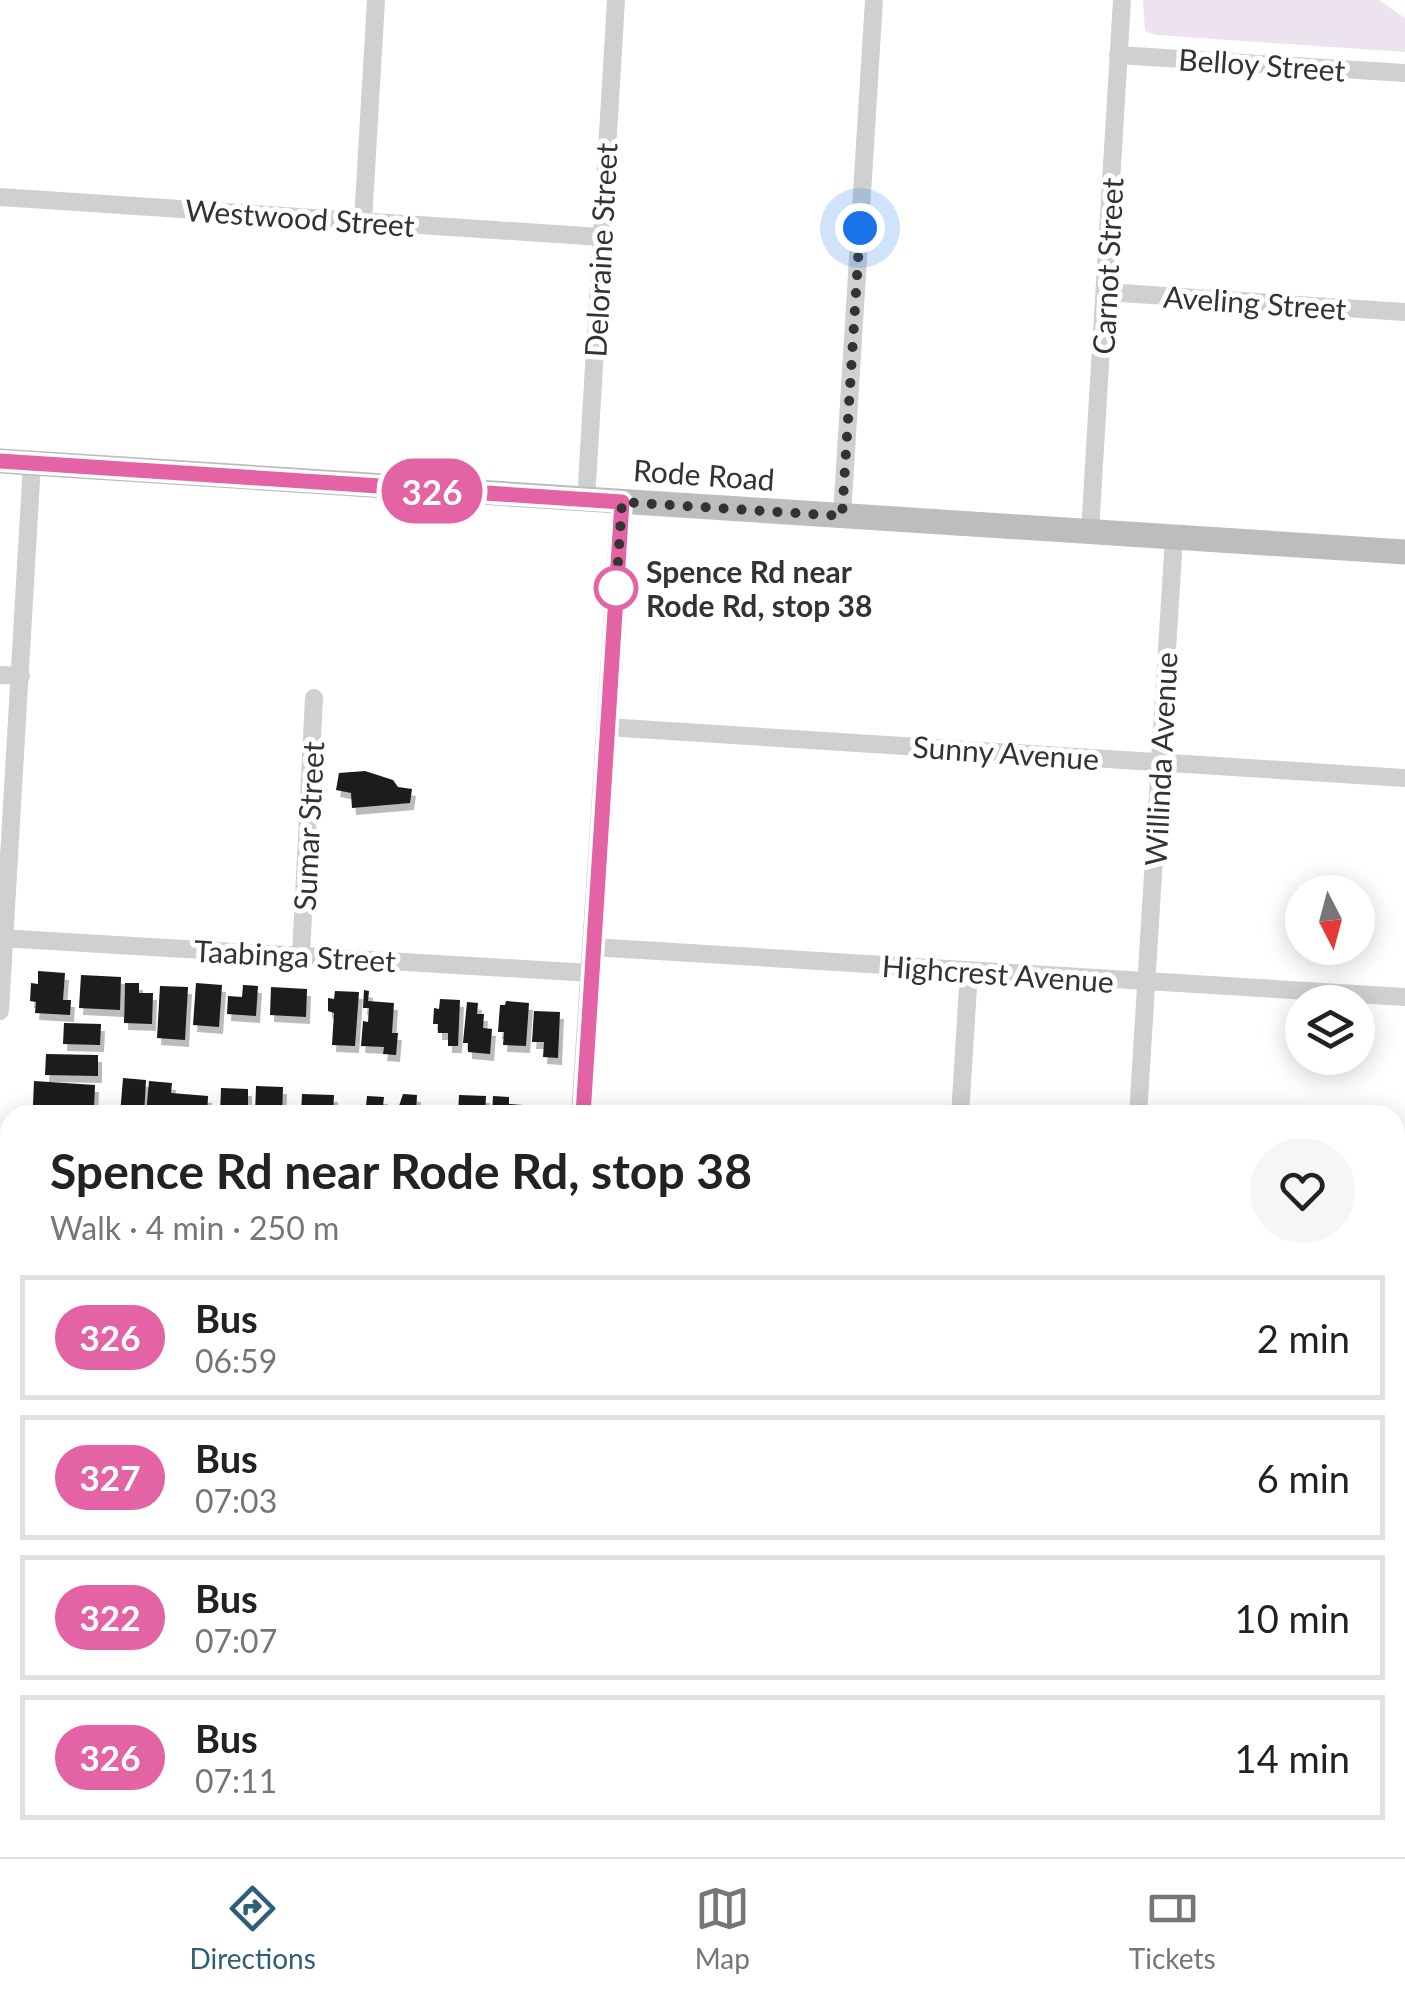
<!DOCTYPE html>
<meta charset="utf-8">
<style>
:root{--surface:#fff;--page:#f6f6f6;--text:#222;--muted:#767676;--line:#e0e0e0;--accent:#2d5f79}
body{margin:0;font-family:Lato,sans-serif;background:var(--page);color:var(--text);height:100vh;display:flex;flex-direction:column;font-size:38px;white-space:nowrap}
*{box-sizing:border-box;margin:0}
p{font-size:32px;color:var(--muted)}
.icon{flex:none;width:55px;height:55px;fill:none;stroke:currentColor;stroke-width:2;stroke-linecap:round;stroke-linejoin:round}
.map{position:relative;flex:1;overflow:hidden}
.details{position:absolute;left:0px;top:1105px;width:1405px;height:752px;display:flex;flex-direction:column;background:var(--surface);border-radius:30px 30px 0 0;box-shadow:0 5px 25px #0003}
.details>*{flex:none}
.badge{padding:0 20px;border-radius:32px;font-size:35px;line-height:65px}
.needle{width:65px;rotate:174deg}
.fabs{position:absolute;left:1285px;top:875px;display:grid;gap:20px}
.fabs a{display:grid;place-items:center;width:90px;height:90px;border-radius:50%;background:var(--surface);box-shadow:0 5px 25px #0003;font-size:50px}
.you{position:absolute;width:50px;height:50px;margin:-25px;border:8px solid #fff;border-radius:50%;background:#1a73e8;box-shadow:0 0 0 15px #1a73e833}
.map>.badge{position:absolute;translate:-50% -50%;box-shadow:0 0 0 5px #fff}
.round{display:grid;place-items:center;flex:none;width:105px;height:105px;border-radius:52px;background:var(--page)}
.head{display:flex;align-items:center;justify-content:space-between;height:170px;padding:0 50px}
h1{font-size:48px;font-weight:700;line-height:75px}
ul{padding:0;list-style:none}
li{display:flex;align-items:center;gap:30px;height:125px;margin:0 20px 15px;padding:0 30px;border:5px solid var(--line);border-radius:0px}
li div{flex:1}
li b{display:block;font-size:38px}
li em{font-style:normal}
li .badge{min-width:110px;font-weight:700;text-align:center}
.menu{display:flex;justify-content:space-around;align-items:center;height:140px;border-top:2px solid var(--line);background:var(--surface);font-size:28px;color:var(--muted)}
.menu a{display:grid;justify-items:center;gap:5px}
.menu .selected{color:var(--accent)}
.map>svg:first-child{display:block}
.green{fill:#ede2ef}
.building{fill:#1a1a1a;filter:url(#shadow)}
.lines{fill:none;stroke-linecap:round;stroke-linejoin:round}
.path{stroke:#cacaca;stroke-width:2.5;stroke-dasharray:5 5;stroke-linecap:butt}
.minor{stroke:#d0d0d0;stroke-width:18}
.tertiary{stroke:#d0d0d0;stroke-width:22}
.secondary{stroke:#bdbdbd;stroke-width:25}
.line-casing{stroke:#fff;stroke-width:22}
.line{stroke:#e463a4;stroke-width:15}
.walk{stroke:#333;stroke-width:10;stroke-dasharray:0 18}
.stop-dot{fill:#fff;stroke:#e463a4;stroke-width:5}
.labels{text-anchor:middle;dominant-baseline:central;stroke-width:10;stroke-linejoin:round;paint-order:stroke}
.street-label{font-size:30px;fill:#333;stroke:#fff}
.stop-label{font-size:30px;font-weight:bold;fill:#333;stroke:#fff;text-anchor:start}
</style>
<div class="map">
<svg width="1405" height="1857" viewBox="0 0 1405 1857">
<defs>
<filter id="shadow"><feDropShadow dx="4" dy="7" stdDeviation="0" flood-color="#0004"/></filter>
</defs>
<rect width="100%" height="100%" fill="#fff"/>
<path class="green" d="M1143 0H1379L1405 18V52L1156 35 1145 31Z
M1172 1848H1361L1365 1852 1364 1857H1171Z"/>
<path class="building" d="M365 771 393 780 398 787 412 789 410 803 352 808 351 793 336 790 339 773Z
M38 971 65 973 63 1000H71L70 1015 35 1013 36 1002 30 1001 31 983 38 984Z
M81 975 121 977 120 1010 79 1008Z
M125 983H139V993H153L152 1024 124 1023Z
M196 983 222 985 219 1027 193 1025Z
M243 985 258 986 256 1016 227 1014 228 996 242 997Z
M160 986 188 987 185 1040 157 1038Z
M271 987 307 989 306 1017 270 1015Z
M364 990 369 991 368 1001 394 1003 392 1033H398L396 1055 383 1054 384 1047 361 1046 363 1021 368 1022 369 1008H363Z
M335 991 359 992 355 1046 332 1045 334 1013 328 1011V998L334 999Z
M440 999 460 1000 458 1046H448V1033H438V1024H433L434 1008 439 1009Z
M506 1001 529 1003 526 1046 503 1045 504 1032H498L500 1005H505Z
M467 1002 478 1003 477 1014H484L483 1028 492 1029 490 1054 468 1052V1043H463Z
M534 1011 560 1012 558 1058 543 1057 544 1042H532Z
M64 1023 101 1024 100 1045 63 1044Z
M46 1054 98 1055V1076L45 1075Z
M123 1078 146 1080 144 1115H120Z
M34 1081 95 1085 94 1108 33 1105Z
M149 1081 172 1083 171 1093 208 1096 207 1115H146Z
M256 1086 283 1087 282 1115H255Z
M221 1088 248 1089V1115H220Z
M302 1094 334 1095 333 1115H301Z
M403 1094 417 1095 416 1115H396Z
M459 1095 486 1096 485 1115H458Z
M367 1096 384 1097 382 1115H346L347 1105 366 1106Z
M493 1096 509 1097V1104L523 1105 522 1115H492Z"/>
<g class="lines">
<path class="path" d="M295 1850 393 1857"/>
<path class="minor" d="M1118 55 1405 73
M0 197 601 237
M363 221 376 0
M1106 292 1405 312
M586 500 616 0
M842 516 874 0
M1090 531 1122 0
M0 675 21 676
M607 727 1405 778
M0 938 591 973
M592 947 1405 997
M301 955 314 698
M0 1011 32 463
M960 1115 969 971
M1138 1115 1174 537
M0 1153 10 1154
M1395 1192H1405
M0 1375 10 1376
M1395 1391 1405 1392
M0 1694H10
M277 1857V1848
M747 1857V1848
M1382 1857 1383 1848"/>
<path class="tertiary" d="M582 1115 622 502
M539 1857V1848"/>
<path class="secondary" d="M0 461 1405 552"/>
</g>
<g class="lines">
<g class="line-casing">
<path id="line" d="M0 461 622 502 583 1115"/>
</g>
<use href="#line" class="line"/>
<path class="walk" d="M616 588V593L622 502 842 516 860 228"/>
</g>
<circle class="stop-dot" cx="616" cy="588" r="20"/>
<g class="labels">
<g class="street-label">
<text transform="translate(1262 64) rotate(4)">Belloy Street</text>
<text transform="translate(300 217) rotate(4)">Westwood Street</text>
<text transform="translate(600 250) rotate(-87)">Deloraine Street</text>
<text transform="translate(1107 266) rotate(-87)">Carnot Street</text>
<text transform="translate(1255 302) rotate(4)">Aveling Street</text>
<text transform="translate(704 474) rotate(4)">Rode Road</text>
<text transform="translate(1006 752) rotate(4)">Sunny Avenue</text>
<text transform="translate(1160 759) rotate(-87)">Willinda Avenue</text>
<text transform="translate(308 826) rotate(-87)">Sumar Street</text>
<text transform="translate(295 955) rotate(3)">Taabinga Street</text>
<text transform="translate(998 973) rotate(4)">Highcrest Avenue</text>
</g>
<g class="stop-label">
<text x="646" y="571">Spence Rd near<tspan x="646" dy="34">Rode Rd, stop 38</tspan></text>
</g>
</g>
</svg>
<div class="fabs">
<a><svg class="needle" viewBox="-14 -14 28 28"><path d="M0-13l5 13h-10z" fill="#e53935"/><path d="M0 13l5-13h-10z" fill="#767676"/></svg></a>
<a><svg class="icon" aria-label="layers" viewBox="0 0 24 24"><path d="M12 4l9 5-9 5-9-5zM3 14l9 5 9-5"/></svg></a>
</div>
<div class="you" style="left:860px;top:228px"></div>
<b class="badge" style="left:432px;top:491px;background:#e463a4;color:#fff">326</b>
<section class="details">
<div class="head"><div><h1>Spence Rd near Rode Rd, stop 38</h1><p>Walk · 4 min · 250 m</p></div><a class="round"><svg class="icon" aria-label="heart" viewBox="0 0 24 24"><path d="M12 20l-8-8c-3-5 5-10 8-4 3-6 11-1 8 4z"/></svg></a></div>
<ul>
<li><span class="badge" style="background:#e463a4;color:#fff">326</span><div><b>Bus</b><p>06:59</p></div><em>2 min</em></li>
<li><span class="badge" style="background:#e463a4;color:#fff">327</span><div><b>Bus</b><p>07:03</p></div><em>6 min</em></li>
<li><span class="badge" style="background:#e463a4;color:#fff">322</span><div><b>Bus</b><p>07:07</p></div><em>10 min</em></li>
<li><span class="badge" style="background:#e463a4;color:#fff">326</span><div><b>Bus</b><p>07:11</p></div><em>14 min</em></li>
</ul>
</section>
</div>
<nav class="menu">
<a class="selected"><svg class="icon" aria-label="directions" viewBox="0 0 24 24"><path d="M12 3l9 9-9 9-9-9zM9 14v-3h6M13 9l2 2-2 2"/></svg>Directions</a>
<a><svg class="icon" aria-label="map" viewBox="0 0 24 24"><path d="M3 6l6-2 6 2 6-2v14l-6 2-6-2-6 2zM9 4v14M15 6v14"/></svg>Map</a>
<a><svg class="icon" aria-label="tickets" viewBox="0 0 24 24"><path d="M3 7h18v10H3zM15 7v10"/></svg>Tickets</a>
</nav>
